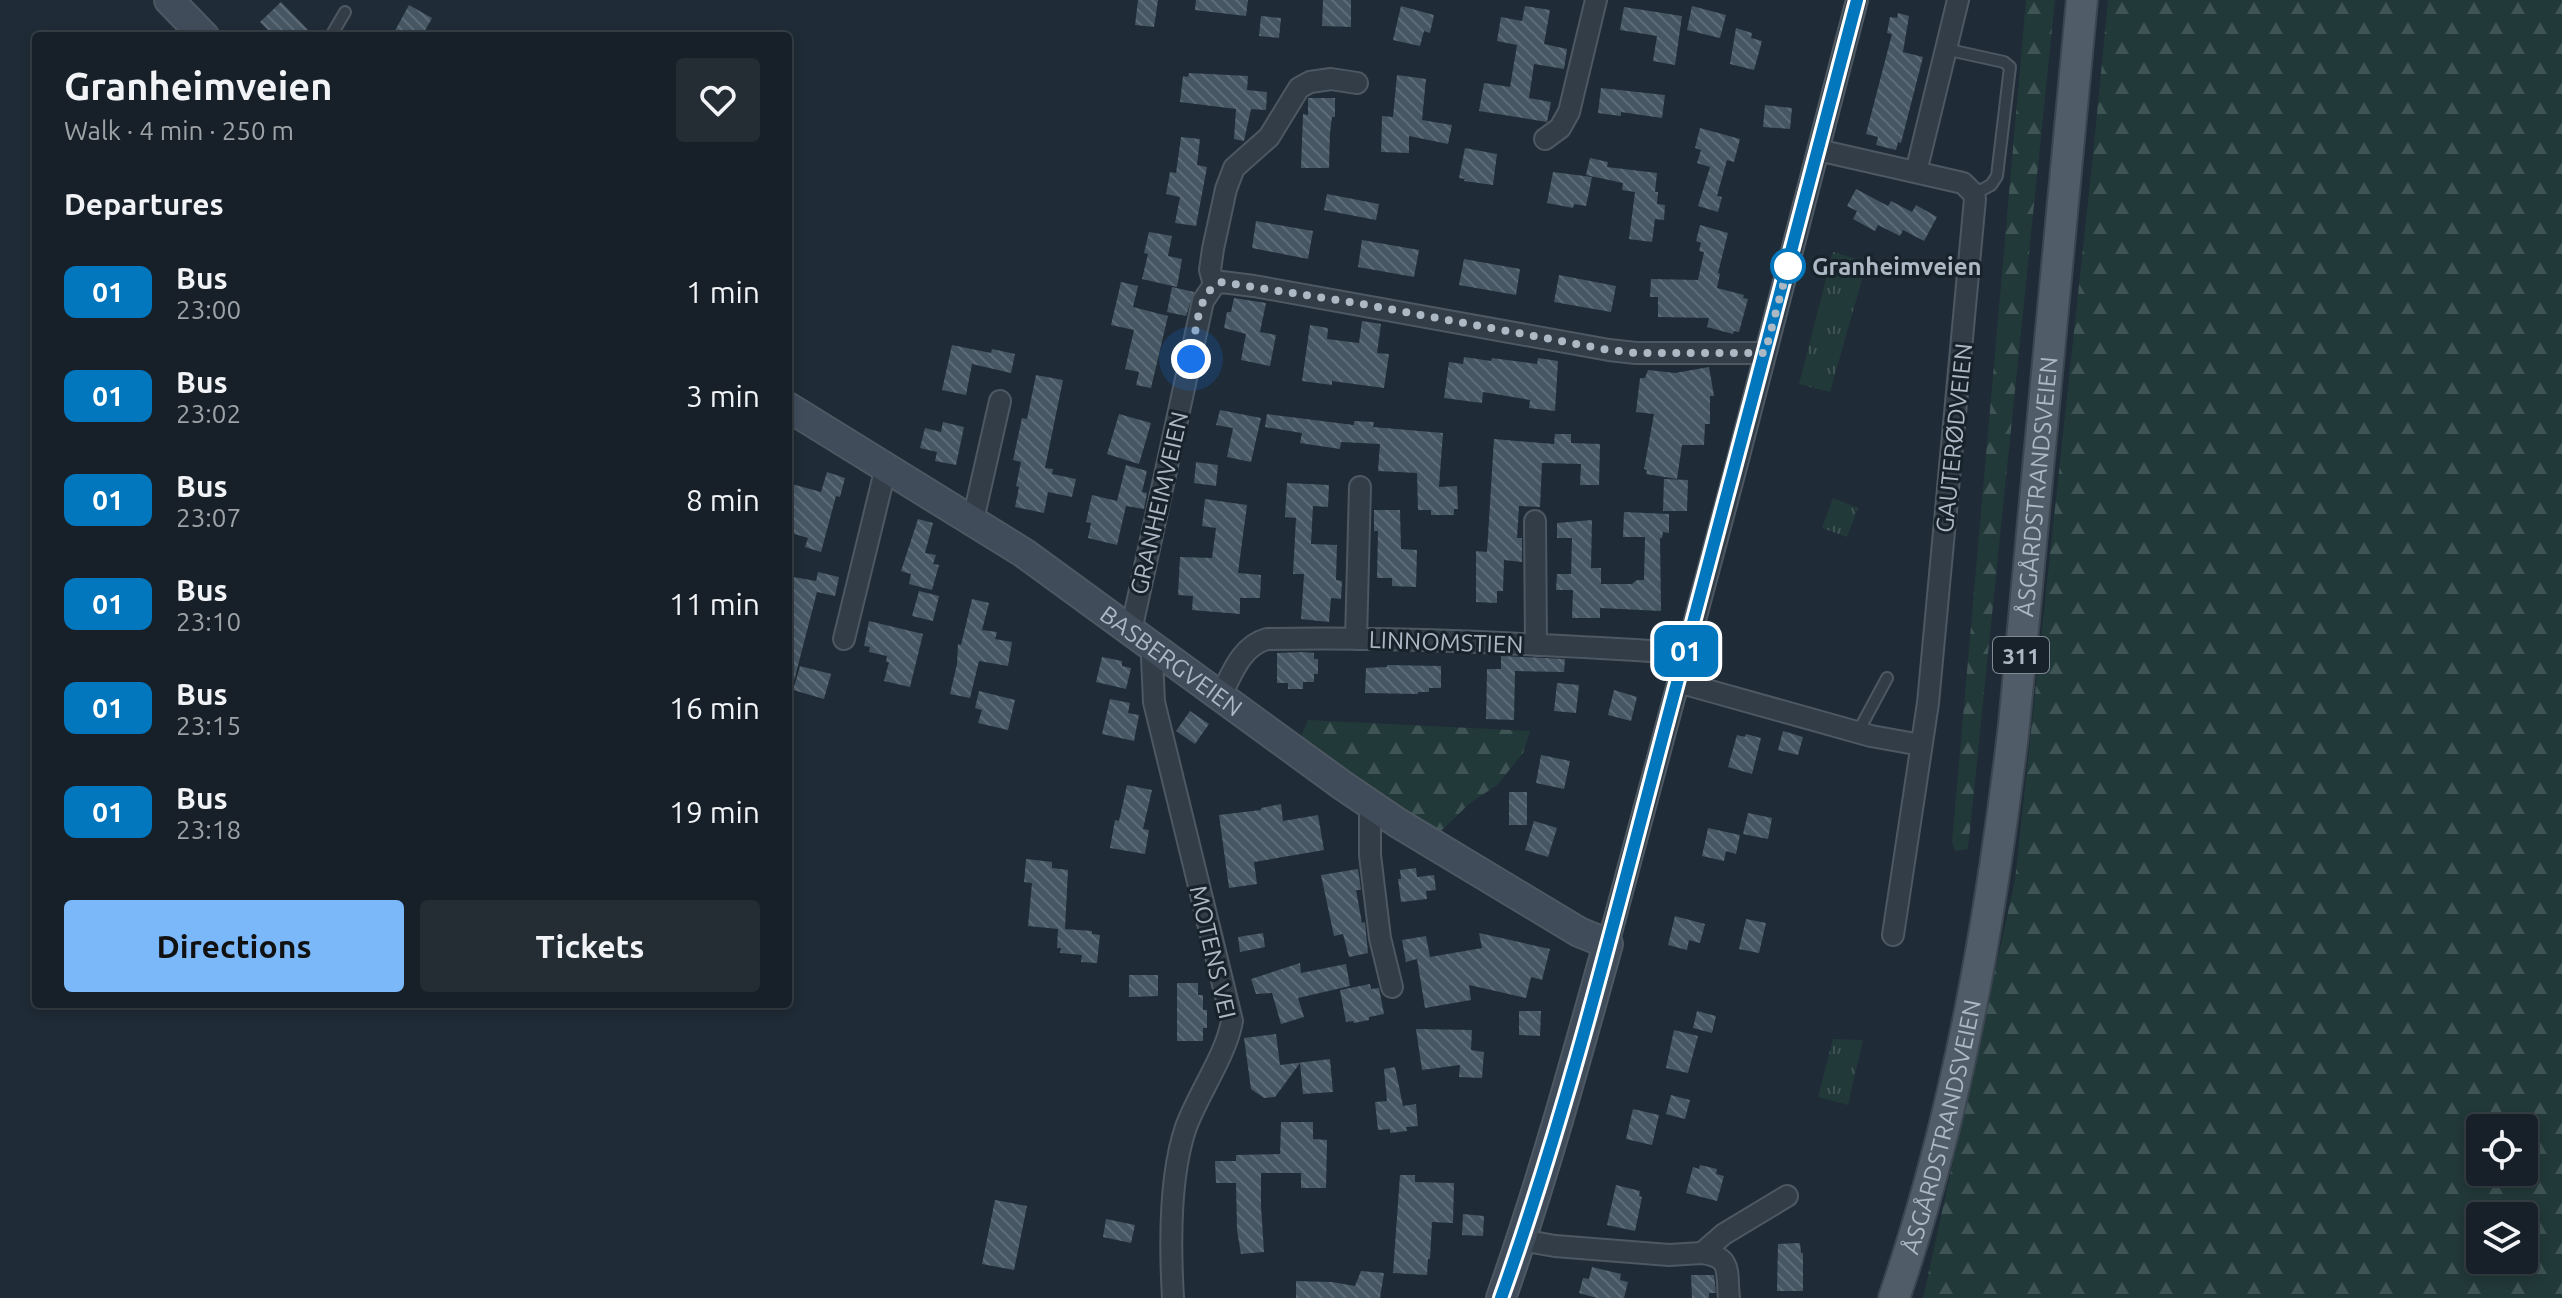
<!DOCTYPE html>
<meta charset="utf-8">
<style>
:root{--surface:#172028;--page:#242d34;--text:#f1f3f6;--muted:#9ea3a8;--line:#363e45;--accent:#7bb8fa}
body{margin:0;font-family:Ubuntu,sans-serif;background:var(--page);color:var(--text);height:100vh;display:flex;flex-direction:column;font-size:30px;white-space:nowrap}
*{box-sizing:border-box;margin:0}
p{font-size:26px;color:var(--muted)}
.icon{flex:none;width:44px;height:44px;fill:none;stroke:currentColor;stroke-width:2;stroke-linecap:round;stroke-linejoin:round}
.map{position:relative;flex:1;overflow:hidden}
.sheet{position:absolute;left:32px;top:32px;width:760px;height:976px;display:flex;flex-direction:column;background:var(--surface);border-radius:8px;box-shadow:0 4px 12px #0003,0 0 0 2px var(--line)}
.sheet>*{flex:none}
.badge{padding:0 16px;border-radius:12px;font-size:28px;line-height:52px}
.controls{position:absolute;left:2466px;top:1114px;display:grid;gap:16px}
.controls a{display:grid;place-items:center;width:72px;height:72px;border-radius:8px;background:var(--surface);box-shadow:0 4px 12px #0003,0 0 0 2px var(--line);font-size:40px}
.you{position:absolute;width:40px;height:40px;margin:-20px;border:6px solid #fff;border-radius:50%;background:#1a73e8;box-shadow:0 0 0 12px #1a73e833}
.map>.badge{position:absolute;translate:-50% -50%;box-shadow:0 0 0 4px #fff}
h2{padding:0 32px;font-size:30px;line-height:72px}
.round{display:grid;place-items:center;flex:none;width:84px;height:84px;border-radius:8px;background:var(--page)}
.summary{display:flex;align-items:center;justify-content:space-between;height:136px;padding:0 32px}
h1{font-size:38px;font-weight:700;line-height:60px}
.button{display:flex;gap:16px;margin-top:auto;padding:16px 32px}
.button a{flex:1;height:92px;border-radius:8px;background:var(--accent);color:#111;font-size:32px;font-weight:700;line-height:92px;text-align:center}
.button a+a{background:var(--page);color:var(--text)}
ul{padding:0;list-style:none}
li{display:flex;align-items:center;gap:24px;height:104px;padding:0 32px}
li div{flex:1}
li b{display:block;font-size:30px}
li em{font-style:normal}
li .badge{min-width:88px;font-weight:700;text-align:center}
.map>svg:first-child{display:block}
.grass{fill:url(#grass-tufts)}
.forest{fill:url(#forest-firs);fill-rule:evenodd}
.building{fill:url(#building-back-hatch)}
.lines{fill:none;stroke-linecap:round;stroke-linejoin:round}
.service-casing{stroke:#4d5862;stroke-width:14}
.minor-casing{stroke:#4d5862;stroke-width:24}
.secondary-casing{stroke:#4d5862;stroke-width:32}
.primary-casing{stroke:#3c4650;stroke-width:34}
.service{stroke:#323d47;stroke-width:10}
.minor{stroke:#323d47;stroke-width:20}
.secondary{stroke:#404c5a;stroke-width:28}
.primary{stroke:#505c67;stroke-width:30}
.line-casing{stroke:#fff;stroke-width:18}
.line{stroke:#0277bd;stroke-width:12}
.walk{stroke:#acb8c4;stroke-width:8;stroke-dasharray:0 14.4}
.stop-dot{fill:#fff;stroke:#0277bd;stroke-width:4}
.labels{text-anchor:middle;dominant-baseline:central;stroke-width:6;stroke-linejoin:round;paint-order:stroke}
.shield{fill:#18222b;stroke:#808b96;stroke-width:2}
.shield-label{font-size:22px;font-weight:bold;fill:#acb8c4}
.stop-label{font-size:24px;font-weight:bold;fill:#acb8c4;stroke:#18222b;text-anchor:start}
.street-label{font-size:24px;fill:#acb8c4;stroke:#18222b}
</style>
<div class="map">
<svg width="2562" height="1298" viewBox="0 0 2562 1298">
<defs>
<pattern id="grass-tufts" width="24" height="20" patternUnits="userSpaceOnUse" patternTransform="scale(2)"><rect width="24" height="20" fill="#223939"/><path d="M3 7l-1-3M5 7V3M7 7l1-3M15 17l-1-3M17 17v-4M19 17l1-3" fill="none" stroke="#3f5454"/></pattern>
<pattern id="forest-firs" width="22" height="20" patternUnits="userSpaceOnUse" patternTransform="scale(2)"><rect width="22" height="20" fill="#223939"/><path d="M5 1l3.5 6h-7zM16 11l3.5 6h-7z" fill="#3f5454"/></pattern>
<pattern id="building-back-hatch" width="6" height="6" patternUnits="userSpaceOnUse" patternTransform="scale(2)"><rect width="6" height="6" fill="#465663"/><path d="M-1 5l2 2M0 0l6 6M5-1l2 2" fill="none" stroke="#5e6c78"/></pattern>
</defs>
<rect width="100%" height="100%" fill="#1f2b36"/>
<path class="grass" d="M1833 252 1867 262 1830 392 1799 384Z
M1833 498 1858 508 1847 537 1822 528Z
M1833 1039 1863 1040 1848 1105 1818 1097Z"/>
<path class="forest" d="M2026 0H2055L1968 849 1955 851 1952 842Z
M2108 0H2562V1298H1923L2015 880 2093 155ZM2524 1128V1172H2480V1128ZM2524 1216V1260H2480V1216Z
M1308 720 1530 731 1523 753 1497 785 1469 804 1440 832 1300 739Z"/>
<path class="building" d="M1138 0H1158L1154 27 1135 25Z
M1196 0H1248L1246 16 1195 10Z
M1323 0H1351V27L1322 26Z
M281 2 314 36H274L260 22Z
M409 5 432 18 422 36H392Z
M1401 6 1434 15 1430 33 1424 31 1420 46 1393 40Z
M1525 6 1550 10 1544 44 1567 49 1564 69 1534 64 1529 98 1551 102 1547 122 1479 111 1484 83 1510 87 1517 45 1497 41 1501 17 1522 21Z
M1692 6 1726 15 1720 38 1687 30Z
M1624 7 1682 16 1675 65 1653 61 1657 36 1620 30Z
M1898 13 1909 16 1903 52 1923 57 1901 143 1898 142 1896 150 1876 145 1878 137 1866 134 1892 34 1887 33 1890 17 1897 18Z
M1261 16 1281 18 1279 38 1259 36Z
M1736 28 1752 33 1751 38 1762 41 1754 70 1730 64Z
M1189 73 1248 76 1247 90 1267 92 1266 110 1251 109 1244 141 1234 139 1236 109 1180 102 1183 76 1188 77Z
M1397 75 1426 79 1422 120 1452 125 1448 144 1409 136V153L1381 152 1382 116 1393 117Z
M1601 88 1665 95 1662 118 1621 112V116L1598 113Z
M1308 98H1335V117H1332L1330 133 1329 168H1301L1303 114 1308 115Z
M1765 105 1792 108 1790 129 1763 127Z
M1700 128 1740 139 1734 162 1727 160 1717 196 1722 197 1718 212 1698 206 1710 167 1697 163 1701 150 1695 148Z
M1181 137 1200 139 1197 165 1207 167 1196 226 1175 223 1180 197 1166 194 1170 172 1176 173Z
M1465 148 1497 154 1493 185 1464 181 1465 179 1459 178Z
M1590 158 1608 162 1607 167 1657 173 1655 192H1658L1657 204 1665 205 1664 220 1655 219 1652 242 1629 239 1635 192 1622 190 1623 183 1586 175Z
M1553 172 1592 177 1586 206 1574 204 1573 208 1547 203Z
M1856 189 1888 206 1891 201 1912 212 1916 205 1937 217 1924 241 1903 230 1900 236 1878 225 1875 231 1853 219 1857 211 1847 206Z
M1327 194 1379 204 1376 220 1324 210Z
M1256 221 1313 231 1308 259 1252 248Z
M1700 225 1728 233 1718 273 1720 274 1717 288 1744 295 1743 298 1748 299 1739 332 1734 331 1733 334 1707 327 1709 318 1658 317V297H1650L1651 279 1698 280 1704 252 1699 251 1701 243 1696 241Z
M1149 232 1172 236 1168 256 1182 259 1177 287 1142 279 1148 254 1144 253Z
M1362 240 1419 250 1414 277 1358 267Z
M1464 259 1520 269 1516 295 1459 285Z
M1559 275 1616 286 1611 312 1554 302Z
M1121 282 1138 286 1133 307 1168 316 1151 388 1136 385 1139 372 1125 369 1134 330 1111 325Z
M1172 287 1194 292 1186 316 1167 312Z
M1234 298 1266 303 1260 332 1276 335 1270 366 1241 360 1246 334 1224 328 1227 312H1231Z
M1362 321 1381 324 1377 353 1389 354 1384 388 1332 381V385L1302 381 1310 325 1328 328 1327 339 1359 343Z
M952 345 991 353 992 349 1015 354 1011 373 972 364 966 395 942 390Z
M1464 357 1491 361 1492 358 1537 364 1538 358 1558 361 1555 411 1529 408 1530 400 1483 392 1482 403 1444 398 1449 362 1463 364Z
M1709 367 1714 396H1710V424H1705L1704 445H1682L1677 479 1646 474 1647 470 1644 469 1654 414 1636 412 1640 378H1645L1648 370 1675 373Z
M1036 375 1063 380 1045 468 1053 469 1052 474 1076 479 1072 497 1048 492 1044 513 1015 507 1019 487 1016 486 1021 462 1013 460 1022 418 1027 419Z
M1220 410 1261 418 1251 462 1227 457 1233 428 1216 425Z
M1119 414 1151 423 1139 464 1107 454Z
M1267 414 1354 425V421L1374 422 1373 427 1443 433 1439 487 1457 486 1458 509H1454V515H1431V510H1418L1417 473 1378 471 1380 444 1341 442 1340 449 1300 443 1302 433 1265 427Z
M943 422 964 427 956 465 935 461 937 452 920 448 925 428 941 432Z
M1555 434H1571V443L1600 444 1599 485H1580L1581 464 1542 463 1540 507 1519 506 1517 538H1522V562L1504 560 1503 591H1497V603L1476 602V551L1487 552 1494 439 1554 444Z
M1196 462 1218 465 1216 486 1194 483Z
M1126 465 1147 471 1142 492 1147 493 1144 509 1126 506 1117 545 1088 538 1091 523 1086 522 1092 495 1117 501Z
M827 472 845 478 840 497 836 496 821 552 805 547 808 538 788 532V483L821 492Z
M1664 479 1688 480 1687 511H1663Z
M1287 483 1329 485 1328 507 1313 506 1311 544 1337 545 1336 580 1342 581 1341 599 1331 598 1329 622 1301 619 1304 574H1293L1296 518 1285 517Z
M1205 499 1247 505 1238 573 1261 575 1260 598H1240V614L1192 610 1193 596 1178 595 1180 557 1212 558 1216 528 1202 526Z
M1374 510H1400L1401 549 1417 550 1416 587 1392 586V578H1377L1378 531H1374Z
M1624 512 1669 514V533L1663 532 1662 538H1660L1661 611 1600 608V618H1572L1573 590H1556L1557 574H1571L1572 538H1557V523L1592 520 1591 568H1601V584H1632L1637 580H1644L1645 537H1623Z
M918 519 933 523 925 553 936 555 933 564 939 565 932 590 909 584 911 574 901 571Z
M818 572 839 577 835 596 817 592 793 685H788V576L816 581Z
M919 591 939 596 933 621 912 616Z
M972 599 989 603 982 630 997 632 995 639 1012 642 1008 666 979 661 970 698 950 694 957 664 958 644 961 645Z
M869 621 923 634 910 687 884 681 889 662H886L887 656 869 652 870 647 864 646Z
M1303 652 1314 653V659H1318V674H1314V682H1303V689H1288V683H1277V653Z
M1501 656 1565 659 1564 672 1515 671 1514 720 1486 719 1487 669H1501Z
M1102 657 1122 661V666L1131 668 1126 689 1096 682Z
M1387 665 1441 666V688H1429V692H1418V694L1365 693 1366 668 1387 667Z
M800 666 831 674 824 699 793 690Z
M1557 683 1579 685 1576 713 1554 711Z
M1614 690 1637 697 1631 721 1608 715Z
M979 691 1015 700 1008 730 978 723 982 710 975 708Z
M1110 699 1130 703 1128 713 1139 715 1134 741 1102 734Z
M1190 711 1209 724 1195 744 1176 731Z
M1783 731 1803 737 1798 755 1778 750Z
M1746 734 1761 738 1752 774 1728 767 1737 735 1745 737Z
M1541 755 1570 761 1564 789 1536 783Z
M1127 785 1152 790 1143 829 1149 830 1145 854 1110 848 1115 820 1119 821Z
M1509 792H1527V825H1509Z
M1281 804 1283 821 1318 815 1324 850 1254 862 1257 884 1229 888 1219 815 1261 810V808Z
M1748 813 1772 818 1768 839 1743 834Z
M1534 821 1557 828 1548 857 1525 850Z
M1708 828 1740 835 1736 854 1726 851 1724 861 1702 856Z
M1026 859 1052 862V868L1068 870 1065 929 1092 931V934L1100 935 1097 963 1081 962 1082 955 1060 953 1061 948H1057L1058 929 1028 926 1032 883 1024 882Z
M1416 868 1417 877 1434 875 1436 890 1426 891 1427 899 1401 902 1398 879H1401L1400 870Z
M1358 869 1361 890H1356L1362 923 1365 922 1368 953 1349 957 1343 934 1334 936 1321 875Z
M1675 916 1705 924 1700 943 1689 940 1687 950 1668 945Z
M1746 919 1766 923 1759 953 1739 949Z
M1263 933 1265 947 1240 952 1238 937Z
M1479 933 1550 949 1542 980 1531 977 1526 998 1469 985 1471 1000 1425 1008 1417 959 1406 962 1402 940 1426 936 1430 957 1482 948Z
M1300 963 1301 973 1346 964 1350 986 1298 998 1304 1017 1281 1024 1272 993 1256 994 1251 979Z
M1129 975H1158V996L1129 997Z
M1177 983H1198V995H1203V1010H1207V1028H1203V1041H1177Z
M1370 984 1371 989 1379 988 1384 1014 1369 1017V1020L1354 1023 1353 1021 1346 1022 1340 990Z
M1519 1011H1541L1540 1036 1519 1035Z
M1697 1011 1716 1016 1712 1033 1693 1028Z
M1416 1029 1472 1030 1471 1050 1484 1052 1482 1078 1459 1077 1460 1065 1422 1070Z
M1674 1030 1698 1036 1688 1073 1666 1068Z
M1276 1034 1280 1065 1330 1059 1333 1092 1303 1094 1300 1063 1275 1097 1264 1098 1251 1089 1244 1038Z
M1395 1067 1403 1106 1416 1104 1418 1126 1406 1127 1407 1131 1390 1133V1129L1378 1130 1375 1102 1387 1101 1384 1069Z
M1671 1095 1690 1100 1685 1119 1666 1114Z
M1633 1109 1659 1115 1652 1145 1626 1139Z
M1281 1122H1313V1139L1327 1140 1326 1188H1301V1173H1261V1206L1264 1252 1241 1254 1237 1230 1236 1183H1216L1215 1161H1236V1155L1280 1154Z
M1700 1165 1717 1169 1716 1174 1724 1176 1717 1201 1686 1193 1693 1167 1699 1169Z
M1400 1175H1415V1182L1454 1183 1453 1223 1432 1222 1430 1259H1428L1427 1275 1393 1273Z
M1616 1185 1640 1191 1639 1196 1642 1197 1635 1231 1607 1225Z
M995 1200 1027 1206 1014 1270 982 1264Z
M1463 1214 1484 1216 1483 1236 1462 1235Z
M1106 1219 1135 1225 1131 1243 1103 1237Z
M1800 1243 1801 1253H1803V1291H1777L1778 1244Z
M1592 1267 1621 1274 1620 1280 1628 1282 1624 1298H1597L1579 1293 1583 1278 1589 1279Z
M1361 1271 1384 1273 1380 1298H1296V1281L1332 1282 1355 1286Z
M1691 1275H1714L1716 1293H1709V1298H1692Z"/>
<g class="lines">
<g class="service-casing">
<path id="service" d="M331 36 345 12
M1945 49 2004 62 2010 67 1997 176 1991 185 1974 194
M1858 732 1887 678"/>
</g>
<g class="minor-casing">
<path id="minor" d="M1545 139 1560 128 1569 112 1596 0
M1818 150 1963 183 1974 194 1975 199 1928 703 1893 935
M1916 172 1958 0
M1214 285 1222 282 1254 286 1609 350 1636 353H1765
M973 520 1000 401
M1535 521 1536 645
M1131 631 1203 301 1214 285 1210 270 1213 249 1226 189 1234 168 1269 137 1299 88 1310 82 1331 79 1357 83
M844 639 886 467
M1356 639 1360 487
M1156 648 1152 657 1154 702 1232 1021C1226 1055 1199 1092 1186 1127 1169 1176 1170 1247 1173 1298
M1678 682 1871 736 1921 745
M1221 695C1232 674 1241 646 1267 639 1406 636 1546 645 1685 653
M1370 804V855L1380 938 1392 987
M1608 944 1735 471 1857 0
M1521 1240 1555 1246 1669 1255 1702 1253 1724 1234 1787 1196
M1702 1253C1733 1257 1726 1272 1729 1298"/>
</g>
<g class="secondary-casing">
<g id="secondary">
<path d="M169 0 204 36"/>
<path id="s1" d="M788 407 1024 553 1342 785 1398 823 1579 932 1608 944C1575 1063 1542 1182 1501 1298"/>
</g>
</g>
<g class="primary-casing">
<g id="primary">
<path id="s2" d="M1894 1298C1958 1112 1991 919 2014 725L2082 0"/>
</g>
</g>
<use href="#service" class="service"/>
<use href="#minor" class="minor"/>
<use href="#secondary" class="secondary"/>
<use href="#primary" class="primary"/>
</g>
<g class="lines">
<g class="line-casing">
<path id="line" d="M1501 1298C1569 1107 1617 909 1669 713 1733 476 1794 237 1857 0"/>
</g>
<use href="#line" class="line"/>
<path class="walk" d="M1191 359C1196 335 1196 291 1222 282L1362 304 1609 350 1636 353H1765L1789 263 1788 266"/>
</g>
<circle class="stop-dot" cx="1788" cy="266" r="16"/>
<g class="labels">
<rect class="shield" x="1993" y="637" width="56" height="36" rx="6"/>
<g class="shield-label">
<text x="2021" y="655">311</text>
</g>
<g class="stop-label">
<text x="1812" y="266">Granheimveien</text>
</g>
<g class="street-label">
<text transform="translate(1954 438) rotate(-84)">GAUTERØDVEIEN</text>
<text stroke="none"><textPath href="#s2" startOffset="826">ÅSGÅRDSTRANDSVEIEN</textPath></text>
<text transform="translate(1159 503) rotate(-77)">GRANHEIMVEIEN</text>
<text transform="translate(1446 642) rotate(2)">LINNOMSTIEN</text>
<text stroke="none"><textPath href="#s1" startOffset="460">BASBERGVEIEN</textPath></text>
<text transform="translate(1213 952) rotate(77)">MOTENS VEI</text>
<text stroke="none"><textPath href="#s2" startOffset="178">ÅSGÅRDSTRANDSVEIEN</textPath></text>
</g>
</g>
</svg>
<div class="controls">
<a><svg class="icon" aria-label="locate" viewBox="0 0 24 24"><circle cx="12" cy="12" r="6"/><path d="M12 2v4M12 18v4M2 12h4M18 12h4"/></svg></a>
<a><svg class="icon" aria-label="layers" viewBox="0 0 24 24"><path d="M12 4l9 5-9 5-9-5zM3 14l9 5 9-5"/></svg></a>
</div>
<div class="you" style="left:1191px;top:359px"></div>
<b class="badge" style="left:1686px;top:651px;background:#0277bd;color:#fff">01</b>
<section class="sheet">
<div class="summary"><div><h1>Granheimveien</h1><p>Walk · 4 min · 250 m</p></div><a class="round"><svg class="icon" aria-label="heart" viewBox="0 0 24 24"><path d="M12 20l-8-8c-3-5 5-10 8-4 3-6 11-1 8 4z"/></svg></a></div>
<h2>Departures</h2>
<ul>
<li><span class="badge" style="background:#0277bd;color:#fff">01</span><div><b>Bus</b><p>23:00</p></div><em>1 min</em></li>
<li><span class="badge" style="background:#0277bd;color:#fff">01</span><div><b>Bus</b><p>23:02</p></div><em>3 min</em></li>
<li><span class="badge" style="background:#0277bd;color:#fff">01</span><div><b>Bus</b><p>23:07</p></div><em>8 min</em></li>
<li><span class="badge" style="background:#0277bd;color:#fff">01</span><div><b>Bus</b><p>23:10</p></div><em>11 min</em></li>
<li><span class="badge" style="background:#0277bd;color:#fff">01</span><div><b>Bus</b><p>23:15</p></div><em>16 min</em></li>
<li><span class="badge" style="background:#0277bd;color:#fff">01</span><div><b>Bus</b><p>23:18</p></div><em>19 min</em></li>
</ul>
<div class="button"><a>Directions</a><a>Tickets</a></div>
</section>
</div>
